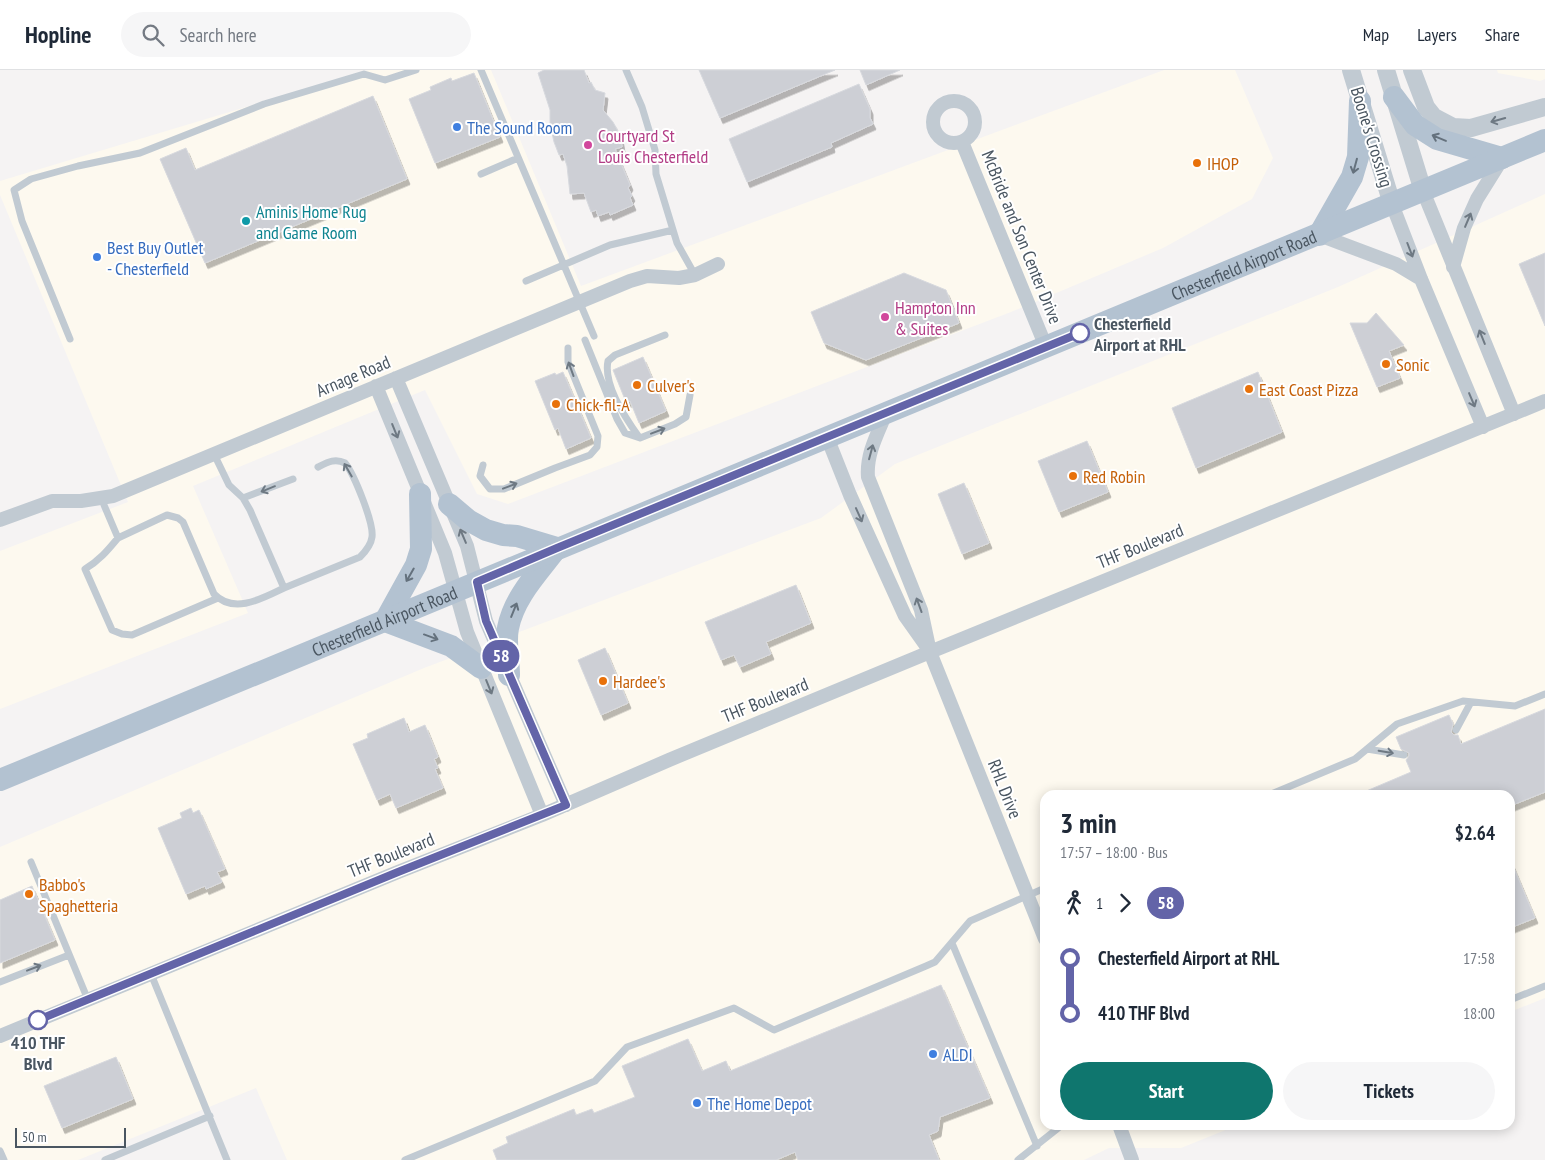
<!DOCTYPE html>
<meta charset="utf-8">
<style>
:root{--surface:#fff;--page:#f6f6f7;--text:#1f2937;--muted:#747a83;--line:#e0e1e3;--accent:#0f766e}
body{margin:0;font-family:"PT Sans Narrow",sans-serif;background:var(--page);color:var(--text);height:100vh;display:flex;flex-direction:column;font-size:19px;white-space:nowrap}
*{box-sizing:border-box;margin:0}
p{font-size:16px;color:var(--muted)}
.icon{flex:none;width:28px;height:28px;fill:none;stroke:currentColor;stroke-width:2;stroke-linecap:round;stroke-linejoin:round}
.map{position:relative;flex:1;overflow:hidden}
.drawer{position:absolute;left:1040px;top:720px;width:475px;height:340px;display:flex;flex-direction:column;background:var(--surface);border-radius:15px;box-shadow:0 2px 12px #0003}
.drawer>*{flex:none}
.badge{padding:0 10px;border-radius:16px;font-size:18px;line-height:32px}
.scale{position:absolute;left:15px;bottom:12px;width:111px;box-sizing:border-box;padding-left:5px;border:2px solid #4a5661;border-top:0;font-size:14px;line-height:18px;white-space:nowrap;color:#4a5661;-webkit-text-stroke:4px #fff;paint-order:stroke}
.map>.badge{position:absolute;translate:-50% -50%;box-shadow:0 0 0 2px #fff}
.legs{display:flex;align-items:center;gap:8px;height:55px;padding:0 20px;font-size:16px}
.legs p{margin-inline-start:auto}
.headline{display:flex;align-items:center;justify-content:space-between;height:85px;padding:0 20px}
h1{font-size:28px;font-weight:800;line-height:38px}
.primary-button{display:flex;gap:10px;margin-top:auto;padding:10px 20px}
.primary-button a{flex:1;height:58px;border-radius:30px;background:var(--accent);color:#fff;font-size:20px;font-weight:800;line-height:58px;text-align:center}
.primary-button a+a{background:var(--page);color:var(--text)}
ul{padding:0 20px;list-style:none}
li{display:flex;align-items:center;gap:18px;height:55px;font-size:19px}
li i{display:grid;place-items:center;width:8px;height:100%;margin:0 6px;background:currentColor}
li i::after{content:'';width:12px;height:12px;margin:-6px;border:4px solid;border-radius:50%;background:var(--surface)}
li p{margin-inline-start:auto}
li:first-child i{background:linear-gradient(#0000 50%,currentColor 0)}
li:last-child i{background:linear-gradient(currentColor 50%,#0000 0)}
header{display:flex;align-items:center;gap:30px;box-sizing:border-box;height:70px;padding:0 25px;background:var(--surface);border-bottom:1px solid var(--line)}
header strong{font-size:24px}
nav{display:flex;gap:28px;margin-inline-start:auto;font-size:18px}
.search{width:350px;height:45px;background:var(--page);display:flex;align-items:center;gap:12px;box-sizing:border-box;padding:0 18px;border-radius:28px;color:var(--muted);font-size:19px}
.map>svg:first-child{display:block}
.commercial{fill:#fdf9ef}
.building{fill:#cdcfd5;stroke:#d7d9de;filter:url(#shadow)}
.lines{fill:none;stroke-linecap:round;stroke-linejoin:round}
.service{stroke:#c1cad2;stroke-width:7}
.minor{stroke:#c1cad2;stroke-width:14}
.tertiary{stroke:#c1cad2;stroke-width:18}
.primary{stroke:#b3c2d1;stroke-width:22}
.oneway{stroke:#6e7983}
.oneway2{stroke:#64717d}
.line-1-casing{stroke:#fff;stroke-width:11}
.line-1{stroke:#6364a8;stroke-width:8}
.shop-dot{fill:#3f7fe0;stroke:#fff;stroke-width:2}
.hotel-dot{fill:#d1479c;stroke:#fff;stroke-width:2}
.food-dot{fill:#e8710a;stroke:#fff;stroke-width:2}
.culture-dot{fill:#0f9aa8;stroke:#fff;stroke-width:2}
.stop-1-dot{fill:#fff;stroke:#6364a8;stroke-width:2.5}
.labels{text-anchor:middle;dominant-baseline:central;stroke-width:4;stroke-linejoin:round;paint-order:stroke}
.shop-label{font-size:18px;fill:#366cbe;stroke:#fff;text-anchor:start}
.hotel-label{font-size:18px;fill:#b23c85;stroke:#fff;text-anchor:start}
.street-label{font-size:18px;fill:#4a5661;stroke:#fff}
.food-label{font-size:18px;fill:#c56008;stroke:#fff;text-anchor:start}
.culture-label{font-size:18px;fill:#0d838f;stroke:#fff;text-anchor:start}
.stop-label{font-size:18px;font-weight:bold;fill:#4a5661;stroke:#fff;text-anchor:start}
</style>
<header>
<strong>Hopline</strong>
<div class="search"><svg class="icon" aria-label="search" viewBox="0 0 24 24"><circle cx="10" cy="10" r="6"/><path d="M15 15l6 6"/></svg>Search here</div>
<nav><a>Map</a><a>Layers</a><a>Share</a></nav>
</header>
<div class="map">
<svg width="1545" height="1090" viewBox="0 0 1545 1090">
<defs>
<filter id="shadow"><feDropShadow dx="3" dy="5.5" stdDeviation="0" flood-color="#0004"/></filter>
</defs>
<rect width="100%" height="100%" fill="#f5f3f3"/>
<path class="commercial" d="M369 0H491L581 216 1164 0H1235L1273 88 1252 129 1163 178 1011 242 508 434 477 424 425 320 193 416 248 543 0 639V481L128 432 0 125V111Z
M1497 0H1545V9L1540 11 1498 3Z
M1545 124V928L1510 942V725H1045V1055H1238L1181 1078H1109L1084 1090H287L256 1018 78 1090H0V777L424 598 821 448 895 394 1338 217Z"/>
<path class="building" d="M544 0H584L589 13 591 12 595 20 605 23 603 40 613 52 620 65 622 77 615 79 630 115 628 118 632 126 630 128 633 135 610 145 609 142 598 146 596 140 591 142 584 123 570 124 567 96 563 84 559 85 554 72 550 54V40L538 3Z
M699 0H835L720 48Z
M860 0H900L866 15Z
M474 3 500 67 435 93 409 29 431 20 430 17 451 8 452 11Z
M859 14 870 39V48L873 54 831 73 832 77 747 112 729 69Z
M373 26 407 109 205 193 160 89 186 78 195 100Z
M1545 183V256L1519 194Z
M904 203 946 220 959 253 866 290 824 273 811 242Z
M1376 243 1404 275 1389 281 1400 308 1377 317 1350 253H1367Z
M643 287 666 341 639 353 630 331 626 332 613 300Z
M563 302 591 368 566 379 558 358 555 360 535 311 555 303 556 305Z
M1258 302 1282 362 1196 398 1172 338Z
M1087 371 1108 422 1059 442 1038 391Z
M964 413 989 473 962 484 938 424Z
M796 515 811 553 766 572 771 584 740 597 734 585 721 590 705 552Z
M605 578 628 633 601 645 578 590Z
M1545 639V722L1510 736V725H1357L1411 702 1406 690 1409 686V683L1401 679 1396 667 1449 645 1453 654 1451 662 1454 665H1458L1461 674Z
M404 648 409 662 425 655 438 687 434 689 438 698 435 699 443 718 396 738 390 724 377 730 353 674 368 668 367 664Z
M191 738 193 743 199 740 225 799 217 802 222 812 206 819 205 816 186 824 158 758 182 748 180 743Z
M1510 789 1535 848 1510 858Z
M32 816 55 870 0 893V830Z
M941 915 990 1028 940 1047 938 1061 929 1065 939 1090H798L795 1082 776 1090H497L493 1080 508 1073 506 1067 574 1039 576 1045 592 1039 594 1043 635 1027 622 996 688 969 702 1001 726 991 730 1001Z
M116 987 133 1029 62 1058 44 1016Z"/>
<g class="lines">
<path class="service" d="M481 0 594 266
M626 0 642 37 655 80 656 104 677 173 695 205
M481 104 518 88
M526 211 610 175 673 160
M70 269 22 151 14 120 31 109 78 96 140 83 264 34 364 4 385 10 416 0
M585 270 617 349 625 363 640 368 675 354 686 347 690 325
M639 367C626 349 603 314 608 291L615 285 665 265
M214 384 229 415 243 428 250 440 284 518 360 487C366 481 371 475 372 467 374 453 354 404 345 393 335 388 328 392 318 397
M483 395 480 406 490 419H504L555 398 590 385 597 377 598 366 568 292V278
M103 428 104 435 118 468 167 445 178 448 183 452 214 524C234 545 263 528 284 518
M243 428 293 409
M118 468C108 480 99 491 85 499L112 560 122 564 132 565 218 528
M1456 660 1471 632
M1367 679 1404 685
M1269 725 1355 689 1397 654 1463 631 1515 636 1545 624
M31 792 88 930
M952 873 1037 1076
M151 904 227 1090
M0 912 69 885
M1510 930 1545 916
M0 1081 4 1090
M105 1090 210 1046
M405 1090 595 1011 627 977 734 938 774 960 926 896 935 892 970 851 1045 818
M1018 1090 1062 1055"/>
<path class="minor" d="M933 52a21 21 0 1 1 42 0a21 21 0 1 1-42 0Z
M962 72 1046 277
M1423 121 1514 344
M1392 134 1421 209 1483 357
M1319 165 1396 194 1421 209
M1453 197 1464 158 1477 129 1502 89
M396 308 467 476 486 551 566 735
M376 316 445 483 467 562 542 745
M886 343C878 363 866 384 868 407L921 540 930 582 1045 869
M827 367 850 425 905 546 927 577
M0 450 52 431H81L113 426 630 211 647 206 679 208 695 205 718 194
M0 966 398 802 542 745 669 690 930 582 1545 331
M1119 1055 1132 1090"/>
<path class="tertiary" d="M1351 0 1392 134
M1386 0 1423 121
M1412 0 1426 37 1434 47 1453 57 1471 58 1545 37"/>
<g class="primary">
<path d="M1394 27 1415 55 1437 69 1502 88"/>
<path d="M1319 165 1352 107 1358 87 1360 31"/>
<path d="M449 434 468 450 486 460 503 465 517 466 557 478"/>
<path d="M385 551 416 495 421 479 420 424"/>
<path d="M385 551 451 576 481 598"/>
<path d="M509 605C509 590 505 573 508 558 514 527 538 503 556 479"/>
<path id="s1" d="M0 710 1545 70"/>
</g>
</g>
<defs><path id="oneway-shaft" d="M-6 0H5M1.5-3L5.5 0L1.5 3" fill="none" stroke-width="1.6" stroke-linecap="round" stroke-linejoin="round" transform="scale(1.25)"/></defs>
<g class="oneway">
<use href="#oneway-shaft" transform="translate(1498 50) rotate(164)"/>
<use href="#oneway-shaft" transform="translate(1468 150) rotate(-67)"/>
<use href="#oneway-shaft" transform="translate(1410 180) rotate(69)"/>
<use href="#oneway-shaft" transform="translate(1482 267) rotate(-112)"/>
<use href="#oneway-shaft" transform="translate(571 299) rotate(-110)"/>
<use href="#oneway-shaft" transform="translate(1472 330) rotate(67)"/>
<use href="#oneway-shaft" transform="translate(395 361) rotate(68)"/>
<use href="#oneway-shaft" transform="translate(658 361) rotate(-21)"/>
<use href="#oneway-shaft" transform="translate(871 382) rotate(-75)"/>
<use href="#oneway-shaft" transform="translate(348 400) rotate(-120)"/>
<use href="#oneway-shaft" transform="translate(510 416) rotate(-21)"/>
<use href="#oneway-shaft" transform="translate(268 419) rotate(158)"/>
<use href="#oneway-shaft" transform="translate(859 445) rotate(66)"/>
<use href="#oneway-shaft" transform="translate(463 466) rotate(-113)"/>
<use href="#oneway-shaft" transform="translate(919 535) rotate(-110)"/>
<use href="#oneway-shaft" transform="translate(489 617) rotate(68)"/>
<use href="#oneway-shaft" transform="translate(1386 682) rotate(10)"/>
<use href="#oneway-shaft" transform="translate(34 898) rotate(-21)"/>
</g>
<g class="oneway2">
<use href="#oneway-shaft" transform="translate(1439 68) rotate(-157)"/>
<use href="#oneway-shaft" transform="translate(1355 96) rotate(105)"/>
<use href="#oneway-shaft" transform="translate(410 505) rotate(120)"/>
<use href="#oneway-shaft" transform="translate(514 540) rotate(-68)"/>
<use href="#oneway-shaft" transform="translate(431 567) rotate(20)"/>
</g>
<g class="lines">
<g class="line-1-casing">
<path id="line-1" d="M38 950 398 802 566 735 486 551 477 512 557 478 1080 263"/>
</g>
<use href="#line-1" class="line-1"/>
</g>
<g class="shop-dot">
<circle cx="457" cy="57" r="5"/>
<circle cx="97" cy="187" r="5"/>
<circle cx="933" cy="984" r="5"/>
<circle cx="697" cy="1033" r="5"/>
</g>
<g class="hotel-dot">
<circle cx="588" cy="75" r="5"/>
<circle cx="885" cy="247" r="5"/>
</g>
<g class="food-dot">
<circle cx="1197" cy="93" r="5"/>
<circle cx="1386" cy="294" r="5"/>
<circle cx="637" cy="315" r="5"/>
<circle cx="1249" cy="319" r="5"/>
<circle cx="556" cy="334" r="5"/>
<circle cx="1073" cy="406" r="5"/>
<circle cx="603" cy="611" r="5"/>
<circle cx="29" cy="824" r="5"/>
</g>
<circle class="culture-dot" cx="246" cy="151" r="5"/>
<g class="stop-1-dot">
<circle cx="1080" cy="263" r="9"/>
<circle cx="38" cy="950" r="9"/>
</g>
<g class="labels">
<g class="shop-label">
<text x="467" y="57">The Sound Room</text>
<text x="107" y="177">Best Buy Outlet<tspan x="107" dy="21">- Chesterfield</tspan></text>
<text x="943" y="984">ALDI</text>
<text x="707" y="1033">The Home Depot</text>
</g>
<g class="hotel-label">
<text x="598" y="65">Courtyard St<tspan x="598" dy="21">Louis Chesterfield</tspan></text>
<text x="895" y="237">Hampton Inn<tspan x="895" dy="21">&amp; Suites</tspan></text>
</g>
<g class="street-label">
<text transform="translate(1372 67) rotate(73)">Boone's Crossing</text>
<text transform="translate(1022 167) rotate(68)">McBride and Son Center Drive</text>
<text stroke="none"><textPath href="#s1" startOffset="1346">Chesterfield Airport Road</textPath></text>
<text transform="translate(353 306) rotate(-23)">Arnage Road</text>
<text transform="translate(1140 476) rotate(-22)">THF Boulevard</text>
<text stroke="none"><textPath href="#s1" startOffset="416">Chesterfield Airport Road</textPath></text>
<text transform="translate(765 630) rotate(-22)">THF Boulevard</text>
<text transform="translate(1005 719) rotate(68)">RHL Drive</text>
<text transform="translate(391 785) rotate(-22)">THF Boulevard</text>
</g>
<g class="food-label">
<text x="1207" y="93">IHOP</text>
<text x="1396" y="294">Sonic</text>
<text x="647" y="315">Culver's</text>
<text x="1259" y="319">East Coast Pizza</text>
<text x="566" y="334">Chick-fil-A</text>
<text x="1083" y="406">Red Robin</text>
<text x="613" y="611">Hardee's</text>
<text x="39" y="814">Babbo's<tspan x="39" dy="21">Spaghetteria</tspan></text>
</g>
<g class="culture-label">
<text x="256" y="141">Aminis Home Rug<tspan x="256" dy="21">and Game Room</tspan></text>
</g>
<g class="stop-label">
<text x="1094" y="253">Chesterfield<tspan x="1094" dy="21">Airport at RHL</tspan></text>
<text x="38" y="972" text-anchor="middle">410 THF<tspan x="38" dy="21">Blvd</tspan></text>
</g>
</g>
</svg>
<div class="scale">50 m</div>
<b class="badge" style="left:501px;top:586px;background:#6364a8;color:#fff">58</b>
<section class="drawer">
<div class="headline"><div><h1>3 min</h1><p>17:57 – 18:00 · Bus</p></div><b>$2.64</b></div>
<div class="legs"><svg class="icon" aria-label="walk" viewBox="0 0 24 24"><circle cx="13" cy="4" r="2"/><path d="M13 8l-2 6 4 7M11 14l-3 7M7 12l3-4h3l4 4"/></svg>1<svg class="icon" aria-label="forward" viewBox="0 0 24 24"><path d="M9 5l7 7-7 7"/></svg><b class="badge" style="background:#6364a8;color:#fff">58</b></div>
<ul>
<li><i style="color:#6364a8"></i><b>Chesterfield Airport at RHL</b><p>17:58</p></li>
<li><i style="color:#6364a8"></i><b>410 THF Blvd</b><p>18:00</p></li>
</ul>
<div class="primary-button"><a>Start</a><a>Tickets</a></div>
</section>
</div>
